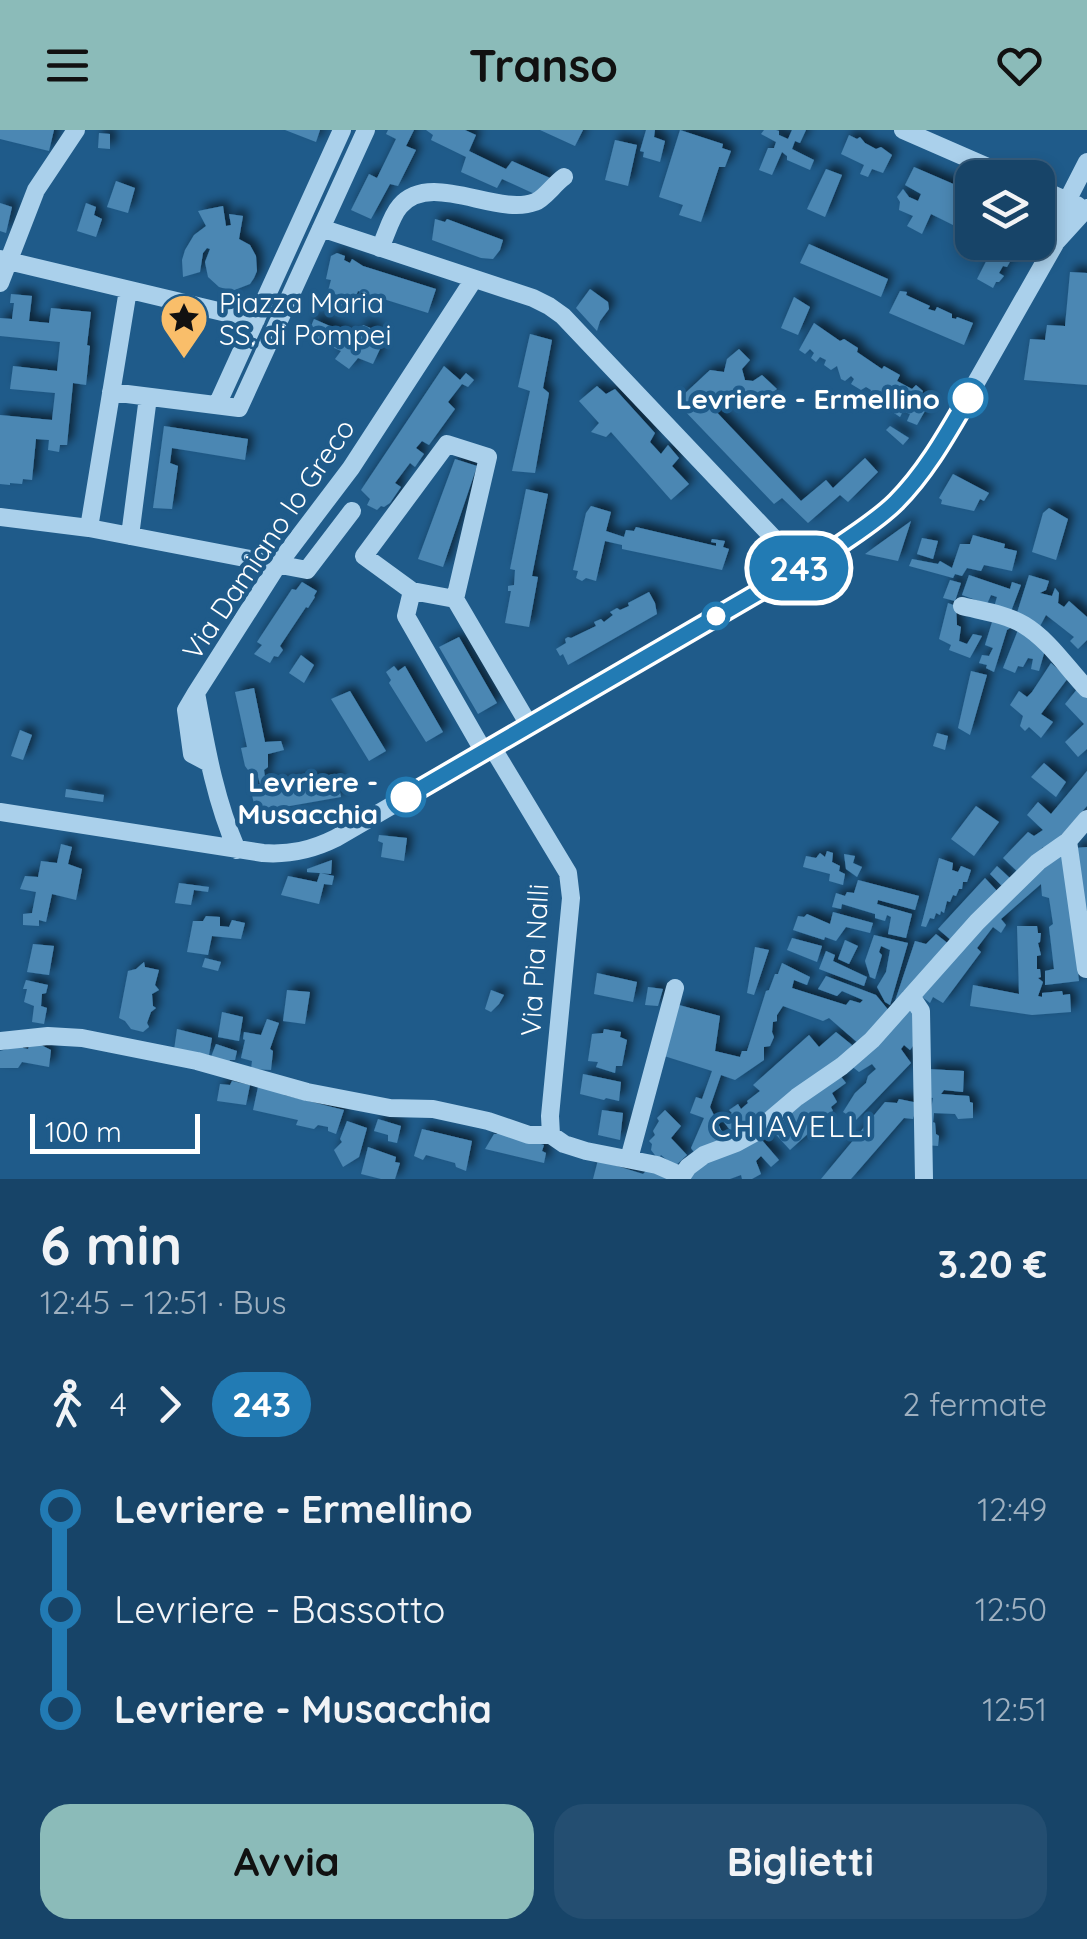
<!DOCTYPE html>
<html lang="it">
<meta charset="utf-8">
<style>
:root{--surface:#174468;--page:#244e71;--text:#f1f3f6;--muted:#9eb0c0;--line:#365c7c;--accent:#8bbbb9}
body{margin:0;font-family:Quicksand,sans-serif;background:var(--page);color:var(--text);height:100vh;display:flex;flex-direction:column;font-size:38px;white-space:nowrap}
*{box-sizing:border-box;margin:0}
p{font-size:32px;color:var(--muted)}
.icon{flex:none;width:55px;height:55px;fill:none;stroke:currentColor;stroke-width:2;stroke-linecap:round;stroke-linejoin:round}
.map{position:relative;height:1049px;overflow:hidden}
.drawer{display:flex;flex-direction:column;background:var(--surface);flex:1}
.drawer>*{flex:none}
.badge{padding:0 20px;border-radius:32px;font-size:35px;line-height:65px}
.tools{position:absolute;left:955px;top:30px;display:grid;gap:20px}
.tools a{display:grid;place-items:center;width:100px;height:100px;border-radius:20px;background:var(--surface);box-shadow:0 5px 15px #0003,0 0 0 2px var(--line);font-size:50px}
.scale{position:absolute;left:30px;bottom:25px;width:170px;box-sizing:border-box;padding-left:10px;border:5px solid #fff;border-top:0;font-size:28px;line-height:35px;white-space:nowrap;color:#fff;-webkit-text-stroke:8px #1f5b8a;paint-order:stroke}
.map>.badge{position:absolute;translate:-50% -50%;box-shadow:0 0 0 5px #fff}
.legs{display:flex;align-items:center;gap:15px;height:110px;padding:0 40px;font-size:32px}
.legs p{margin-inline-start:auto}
.head{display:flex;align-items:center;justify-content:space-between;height:170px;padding:0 40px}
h1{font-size:55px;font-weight:700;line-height:75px}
.button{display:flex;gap:20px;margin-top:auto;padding:20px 40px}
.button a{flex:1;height:115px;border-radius:30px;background:var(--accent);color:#111;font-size:40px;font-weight:700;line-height:115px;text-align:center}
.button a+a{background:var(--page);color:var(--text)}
ul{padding:0 40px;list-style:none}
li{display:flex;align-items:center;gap:35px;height:100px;font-size:38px}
li i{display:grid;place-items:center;width:15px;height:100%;margin:0 12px;background:currentColor}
li i::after{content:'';width:25px;height:25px;margin:-12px;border:8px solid;border-radius:50%;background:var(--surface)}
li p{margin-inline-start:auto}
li:first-child i{background:linear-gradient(#0000 50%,currentColor 0)}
li:last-child i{background:linear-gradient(currentColor 50%,#0000 0)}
header{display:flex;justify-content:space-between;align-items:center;height:130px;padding:0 40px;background:var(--accent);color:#111;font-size:45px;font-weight:700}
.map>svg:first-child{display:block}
.building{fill:#4b87b3;filter:url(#shadow)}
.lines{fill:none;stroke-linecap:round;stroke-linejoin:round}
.minor{stroke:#aad0eb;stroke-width:18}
.line-1-casing{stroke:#fff;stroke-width:22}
.line-1{stroke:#227bb4;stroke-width:15}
.stop-1-dot{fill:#fff;stroke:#227bb4;stroke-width:5}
.labels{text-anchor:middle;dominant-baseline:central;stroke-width:9;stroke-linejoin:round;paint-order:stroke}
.poi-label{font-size:28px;fill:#fff;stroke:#1f5b8a;text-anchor:start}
.stop-label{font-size:28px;font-weight:bold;fill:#fff;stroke:#1f5b8a;text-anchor:end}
.street-label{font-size:28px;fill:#fff;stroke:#1f5b8a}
.neighbourhood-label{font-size:30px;letter-spacing:2.5px;fill:#fff;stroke:#1f5b8a}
</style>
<header><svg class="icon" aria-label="menu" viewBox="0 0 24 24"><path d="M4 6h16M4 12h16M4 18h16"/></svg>Transo<svg class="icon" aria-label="heart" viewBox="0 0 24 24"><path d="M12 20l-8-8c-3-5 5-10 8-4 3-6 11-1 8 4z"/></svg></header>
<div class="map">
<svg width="1087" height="1049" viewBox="0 0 1087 1049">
<defs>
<filter id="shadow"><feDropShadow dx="5.5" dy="-5.5" stdDeviation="5" flood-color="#0009"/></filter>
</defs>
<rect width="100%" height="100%" fill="#1f5b8a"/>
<path class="building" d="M0 0H54L49 21 0 9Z
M285 0H320L316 12Z
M388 0H414L406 16 416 20 398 56 390 54 371 89 351 80 369 44 377 48 396 9 386 4Z
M426 0H465L476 5 469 21 506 39 512 31 550 48 539 66 502 49 497 58 461 42 466 27 431 10 433 5Z
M540 0H583L575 16Z
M646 0H655L654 7 665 11 660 32 643 27 644 22 640 21Z
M680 0 723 14 722 18 731 21 725 37H719L701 92 679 85 683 75 659 67Z
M764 0H776L779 1V5L788 9 792 0H806L800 13 795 11 792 19 814 30 810 40 787 30V26L782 22 772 45 759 40 768 18H774L776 12 761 4Z
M99 3 110 4V19L98 18Z
M849 5 857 9 860 7 865 13 876 19 881 17 892 25 883 43 872 39 868 47 860 44 864 35 841 24Z
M615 10 637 15 628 56 605 50Z
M914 37 972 62V94L969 103 931 84 922 104 907 96 913 86 899 80 900 72 897 67 903 59 909 67 918 71 921 64 905 55Z
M826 39 842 45 825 87 807 79Z
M116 51 135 58 128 83 107 77Z
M0 73 12 77 6 103 0 101Z
M86 73 96 77 94 85 102 89 96 107 77 101Z
M223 76 226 96 231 95 229 84 243 86 239 109 250 115 256 126 257 141 254 148 250 154 232 161 219 157 208 147 205 132 210 119 207 118 203 123 200 142 183 147 182 130 185 120 194 105 206 96 198 81Z
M435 89 445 92 447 89 503 110 500 120 493 129 481 128 432 110Z
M996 112H1021L1019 117H1013L1009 126 1011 130 1007 137 1003 136 999 143 1004 146 999 152H996L993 158 977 149Z
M809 114 888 149 881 167 800 133Z
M337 123 345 126 344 130 350 133 352 129 363 136 436 159 428 183 358 161 351 178 340 175 342 167 328 161 331 150 326 149 331 126Z
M1070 142 1087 143V255L1024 250 1030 209 1045 210 1047 195 1065 196Z
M590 159 608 172 609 179 600 191 597 201 576 178Z
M900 161 907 162 906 165 930 176 928 179 935 181 937 177 952 184V188L956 189 957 187 973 193 964 215 889 183Z
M11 164 32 166 29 191 49 193 51 178 91 182 87 215 90 216 86 255 73 253 67 315H60L59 322 48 320 49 310 36 309 32 350 23 349 22 354 10 353V355L0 354V285L52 290 55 263 10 259 13 236 57 241 60 212 0 206V188L12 189 14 173H10Z
M794 167 810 177 798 205 781 198Z
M314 189 357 208 363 195 378 201 372 215 380 219 373 234 358 228 349 239 335 229 341 221 307 206Z
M814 193 840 211 844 209 858 218 857 222 882 239 884 236 900 245 897 251 912 259 916 255 923 261 921 265 930 272 917 295 907 291 910 284 903 281 900 287 894 283 896 279 894 275 887 280 879 269 881 266 880 262 875 267 869 266 871 260 866 257 861 260 851 254 854 249 851 246 845 251 841 249 837 236 831 240 824 235 826 230 820 227 816 232 811 228 814 223 810 219 805 224 799 220Z
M530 204 552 210 543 258 549 263 535 343 512 341 530 261 518 257Z
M739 219 750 230 742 239 745 250 753 251 762 245 777 259 760 273 752 264H745V268L724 267 718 270 715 267 708 273 801 371 826 350 833 358 865 328 878 342 848 372 840 365 808 393 782 368 774 374 681 277V267L710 240 724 242 727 229Z
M444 236 460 250 466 243 474 250 468 257 462 254 448 272 455 279 429 315 422 311 416 318 424 324 415 337 410 333 395 353 401 357 390 373 384 377 381 376 377 380 367 375 370 369 361 360Z
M597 256 606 264 615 259 655 303 650 312 661 324 668 315 679 328 672 336 689 354 671 370 611 302 606 307 591 302 599 293 579 271Z
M164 296 248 309 245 330 172 318 170 333 178 336 172 379 153 378Z
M890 296 909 308 903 315 886 300Z
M455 329 477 336 443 437 418 429Z
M953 344 989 363 984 371 980 369 974 381 941 374 942 370 939 368Z
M526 359 548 364 532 446 538 447 529 497 505 493 511 461H508V456L514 455 515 440 510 439Z
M591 376 611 382 606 401 624 407 626 400 634 401 636 397 716 416V413L711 412 712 409 725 411 723 417 729 419 722 440 622 419V415L605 411 596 451 586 448 582 451 576 448 578 441 573 440 586 383Z
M1049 378 1068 389 1056 430 1032 422 1043 383Z
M911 391 898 431 865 424Z
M973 405 1005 414 1004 418 1017 421 1012 441 984 435 981 441 967 438 962 446 955 444 953 448 909 436 912 429 938 434 940 431 952 438 960 414H970Z
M922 408 938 411 933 429 917 424Z
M969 445 1010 459 1012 452 1021 455 1010 484 994 477 997 467 991 465 987 474 962 465Z
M1029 445 1049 451 1046 460 1040 463 1052 466 1055 458 1059 463 1058 473 1064 477 1069 471 1087 487V510L1078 519 1070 511 1074 507 1046 485 1039 498 1016 486Z
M950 450 961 453 955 471 943 468Z
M302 452 317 461 314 466 315 467 308 478 306 477 280 516 283 520 278 527 274 526 270 533 254 524 262 515 257 512 292 459 296 460Z
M649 462 655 473 657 484 568 535 563 524 560 526 556 519 566 513 565 509 568 507 571 508 596 496 594 492 601 489 604 492 613 485 610 482 617 478 620 480 629 476 628 473Z
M948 473 956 476 957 495 961 497 959 511 967 514 973 504 982 506 970 528 949 520 951 515 939 509Z
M1012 491 1010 498 1007 500 994 542 986 538 987 535 979 533 982 525 989 526 993 518 985 515 992 492Z
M1018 500 1045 520 1039 541 1031 539 1033 529 1028 528 1023 537 1018 536 1015 543 1003 538Z
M459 507 497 573 478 584 439 517Z
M301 525 314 535 304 553 289 543Z
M1051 533 1068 548 1041 584 1053 592 1041 608 1029 597 1025 601 1020 596 1023 586 1010 575 1019 561 1027 567 1032 562Z
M394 536 398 541 405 536 443 602 426 612 389 553 391 550 386 542Z
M971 541 987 545 970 605 958 598Z
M254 558 265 612 281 611 284 620 268 624V637L264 640 266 654 336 644 341 667 256 682 250 657 260 654 256 640H248L245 636 241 618 247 617 235 562Z
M1078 558 1087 567V619L1078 627 1065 612 1084 594 1065 574Z
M350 561 386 621 369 631 331 569Z
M20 600 32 605 23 630 11 626Z
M937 603 948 606 945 620 933 616Z
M1044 633 1066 652 1056 667 1031 647Z
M1087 641V676L1047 721 1043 717 1019 743 1003 728 1028 702 1034 706 1043 700 1027 685 1038 672 1051 684Z
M66 659 104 665 103 672 65 667Z
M976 676 999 692 974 726 951 709Z
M379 705 407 708 404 731 381 727 383 713 378 711Z
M61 714 72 717 68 734 82 739 76 770 52 764 46 792 39 790V796L23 795V784L32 783 36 762 20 759 25 746 38 747 41 731 57 733Z
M1087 717V781L1081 780 1074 718Z
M827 721 833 723 832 732 840 736 839 741 845 744 843 755 829 751 830 744 803 737 806 726 816 728 820 723 825 727Z
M1065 722 1079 851 1045 855V841L1054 839 1049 797 1053 794 1049 768 1042 766 1041 754 1001 789 1006 795 1001 803 993 797 977 818 981 822 943 873 933 867 930 873 921 866 1004 770Z
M844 724 855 726 853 733 862 737 857 747 846 739Z
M939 728 953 733 952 740 958 742 961 736 971 740 967 752H963L962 759H959L956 766 953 765 950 772 947 771 944 783 941 781 940 785 936 783 934 789 930 788 926 797 921 796Z
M332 730 331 744 307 742V739Z
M997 736 1012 750 1003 757 990 744Z
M320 743 334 746 332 755 324 754 319 774 281 765 288 746 317 752Z
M985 748 998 762 952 811 938 799Z
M858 750 919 766 915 780 878 770 877 774 912 784 906 808 888 804 891 787 887 785 885 791 875 788V784L842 774 841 779 832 777 836 763 845 766 847 762 854 763Z
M179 753 209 757 208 762 194 760 191 775 175 773Z
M833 782 873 793 870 803 846 797 836 811 825 807 824 810 793 800 798 786 804 787 807 784 830 794Z
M206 786 220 787V796L229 797 232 790 245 793 241 809 212 806 208 825 187 822 193 791H203Z
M1017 796H1037L1038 803H1041L1040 812 1038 813 1041 825 1037 826V839H1040L1041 847 1038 848 1043 852 1038 866 1042 867V863L1062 861 1063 865 1070 864 1071 882 1032 885 970 876 973 855 1019 864Z
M936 804 950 815 894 874 915 811 926 814Z
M874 805 908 813 890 875 885 872 877 857 886 842 890 820 881 816 879 822 882 825 875 849 870 847 865 831Z
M792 808 822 816 817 832 787 820Z
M845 810 858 816 849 834 838 829Z
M33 814 54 816 49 845 27 842Z
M755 817 769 820 754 865 747 863Z
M826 821 835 825 833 831 867 847 864 856 819 839Z
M205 828 221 832 218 841 202 837Z
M144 832 145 837 159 840 155 855 159 860 152 864 153 876 156 878 151 882 147 893 149 897 143 902 131 899 125 891 119 888 128 841 136 839Z
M782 833 810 847 807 855 794 850 792 858 846 875 850 870 860 873 863 870 842 861 837 866 818 859 826 846 876 865 890 882 858 913 829 888 823 891 783 876 777 885V891L773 892 772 902 774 907 770 916 764 917V930L735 950 721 945 710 977 725 1008 697 1026 691 1018 704 988 690 983 696 967 702 969 712 941 664 926 679 875 720 886 715 921 740 927 742 921H747L766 861 769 860 775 844H778Z
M597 843 637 852 633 872 594 864Z
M26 850 48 855 46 863 42 864 41 876 47 878 44 894 32 892 34 876 24 872 27 859H23Z
M648 857 663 859 658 876 645 875Z
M287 860 310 862 305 894 283 891Z
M491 860 504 865 499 874 491 882 485 879Z
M910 879 917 885 916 912 910 920 904 915 901 919 911 933 856 990 843 982 855 963 866 953 868 946 876 939 872 934 859 942 850 935Z
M222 882 243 887 239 911 218 907Z
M267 889 279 893 270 919 273 921 271 940 251 939 252 931 241 928 245 910 243 909 244 902 261 905Z
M177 899 212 908 209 925 174 920Z
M604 899 621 902 620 907 627 910 622 936H616L615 943 596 937 598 932 588 931 592 904 603 903Z
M836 902 852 915 847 924 734 1005 723 991 732 983 729 980 738 974 741 979 748 973 747 971 760 961 753 955 809 905 819 917Z
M30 914H39L51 920 49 937 22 932 18 938H0V921L22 915 23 918 28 919Z
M216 914 237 921 235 930H230L227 936 211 927Z
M928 939 964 941 963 962 944 960 941 964 969 966 970 972 973 973V988L958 989 955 984 934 983 933 992 935 993 936 1004 939 1006 938 1016 925 1015 933 968 927 967Z
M583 944 621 952 619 971 606 968 604 970 580 964Z
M839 944 846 953 832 963 837 972 831 977 833 981 790 1020 771 999Z
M232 951 250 955 246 975 217 971 220 954 230 955Z
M258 957 285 961 284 965 344 980 336 1004 328 1001V997L318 995 314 999 296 995 298 990 253 980Z
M899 969 918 973 913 989 904 988 851 1049H821L885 972 897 973Z
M602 980 623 983 620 1010 598 1005Z
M665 980 681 996 671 1008 687 1025 673 1038 664 1035 667 1030 661 1025 658 1029 651 1020 652 1014 649 1011 655 1005 653 1001 659 991 657 988Z
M378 989 401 996 397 1013 388 1011V1005L374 1001Z
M347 991 367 998 359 1027 343 1037 334 1020 342 1012 340 1009Z
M422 999 472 1011 466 1041 456 1037 455 1033 426 1025 423 1030 414 1026Z
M499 1001 544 1015 542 1021 546 1023 544 1033 485 1019 494 1004H497Z
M761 1009 779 1030 771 1037 761 1026 756 1031 761 1044 752 1049H742L741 1045 730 1049H688L696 1036Z
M368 1017 396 1027 395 1032 400 1033 395 1049H381L361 1044Z
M598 1030 643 1044 647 1040 671 1049H593Z"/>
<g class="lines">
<path class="minor" d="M903 0 1013 48
M1038 58 1077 75
M321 98 533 168 549 176 563 186 801 437
M1057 107 1067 71 1087 32
M380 118C386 106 391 86 400 76 431 40 497 87 535 72 544 69 554 54 564 47
M0 129 256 190
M0 153 36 60 76 0
M111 262 239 278 366 0
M217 275 342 0
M0 387 89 398 307 440 352 381
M89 398 128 160
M130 406 148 267
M412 461 406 486 484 622
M455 469 488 327 447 314 364 426 412 461 455 469 529 595
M962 476C982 481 1006 484 1024 495 1049 510 1067 538 1087 559
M196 563 186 580 192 624 209 633
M492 617 568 743 571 768 550 986 551 1005
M0 682 263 723C290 725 312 720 336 708L838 416 894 375 936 323 1056 112 1087 78
M1068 711 1086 839
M237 720C215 670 206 617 196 563L279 433 351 338 474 149
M911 866 921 881 924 1049
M0 911 48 906 82 908 197 931 307 962 390 978 433 979 488 991 529 1005H551L564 1014 586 1021 657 1035 682 1046
M629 1029 675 858
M680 1049 688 1037 704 1025 736 1013 756 1002 797 967 842 936 872 910 977 792 1038 732 1068 711 1087 689"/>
</g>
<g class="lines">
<g class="line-1-casing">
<path id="line-1" d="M406 667 838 416C858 402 879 389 896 372 926 342 947 304 968 268"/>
</g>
<use href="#line-1" class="line-1"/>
</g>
<defs>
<g id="sight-pin" transform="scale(2.5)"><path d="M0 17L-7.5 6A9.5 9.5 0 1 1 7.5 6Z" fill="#f9be6a" stroke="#1f5b8a"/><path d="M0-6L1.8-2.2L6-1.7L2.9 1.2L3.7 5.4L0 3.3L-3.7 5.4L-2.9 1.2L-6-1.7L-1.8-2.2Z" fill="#111"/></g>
</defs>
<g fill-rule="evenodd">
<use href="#sight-pin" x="184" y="188"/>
</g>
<g class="stop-1-dot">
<circle cx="968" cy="268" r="18"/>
<circle cx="716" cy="486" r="12"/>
<circle cx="406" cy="667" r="18"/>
</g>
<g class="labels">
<g class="poi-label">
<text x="219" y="172">Piazza Maria<tspan x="219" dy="32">SS. di Pompei</tspan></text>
</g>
<g class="stop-label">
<text x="940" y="268">Levriere - Ermellino</text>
<text x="378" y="651">Levriere -<tspan x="378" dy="32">Musacchia</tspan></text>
</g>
<g class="street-label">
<text transform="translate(268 409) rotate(-56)">Via Damiano lo Greco</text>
<text transform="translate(534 830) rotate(-87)">Via Pia Nalli</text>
</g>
<g class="neighbourhood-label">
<text x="793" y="996">CHIAVELLI</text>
</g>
</g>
</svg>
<div class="tools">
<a><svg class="icon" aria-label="layers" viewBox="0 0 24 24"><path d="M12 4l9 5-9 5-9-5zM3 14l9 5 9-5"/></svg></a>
</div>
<div class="scale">100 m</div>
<b class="badge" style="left:799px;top:438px;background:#227bb4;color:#fff">243</b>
</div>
<section class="drawer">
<div class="head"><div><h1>6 min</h1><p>12:45 – 12:51 · Bus</p></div><b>3.20 €</b></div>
<div class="legs"><svg class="icon" aria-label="walk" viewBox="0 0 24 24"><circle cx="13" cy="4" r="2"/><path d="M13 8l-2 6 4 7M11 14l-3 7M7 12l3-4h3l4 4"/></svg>4<svg class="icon" aria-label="forward" viewBox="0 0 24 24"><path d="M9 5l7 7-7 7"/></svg><b class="badge" style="background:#227bb4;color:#fff">243</b><p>2 fermate</p></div>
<ul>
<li><i style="color:#227bb4"></i><b>Levriere - Ermellino</b><p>12:49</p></li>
<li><i style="color:#227bb4"></i><span>Levriere - Bassotto</span><p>12:50</p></li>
<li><i style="color:#227bb4"></i><b>Levriere - Musacchia</b><p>12:51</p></li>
</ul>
<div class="button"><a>Avvia</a><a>Biglietti</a></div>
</section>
